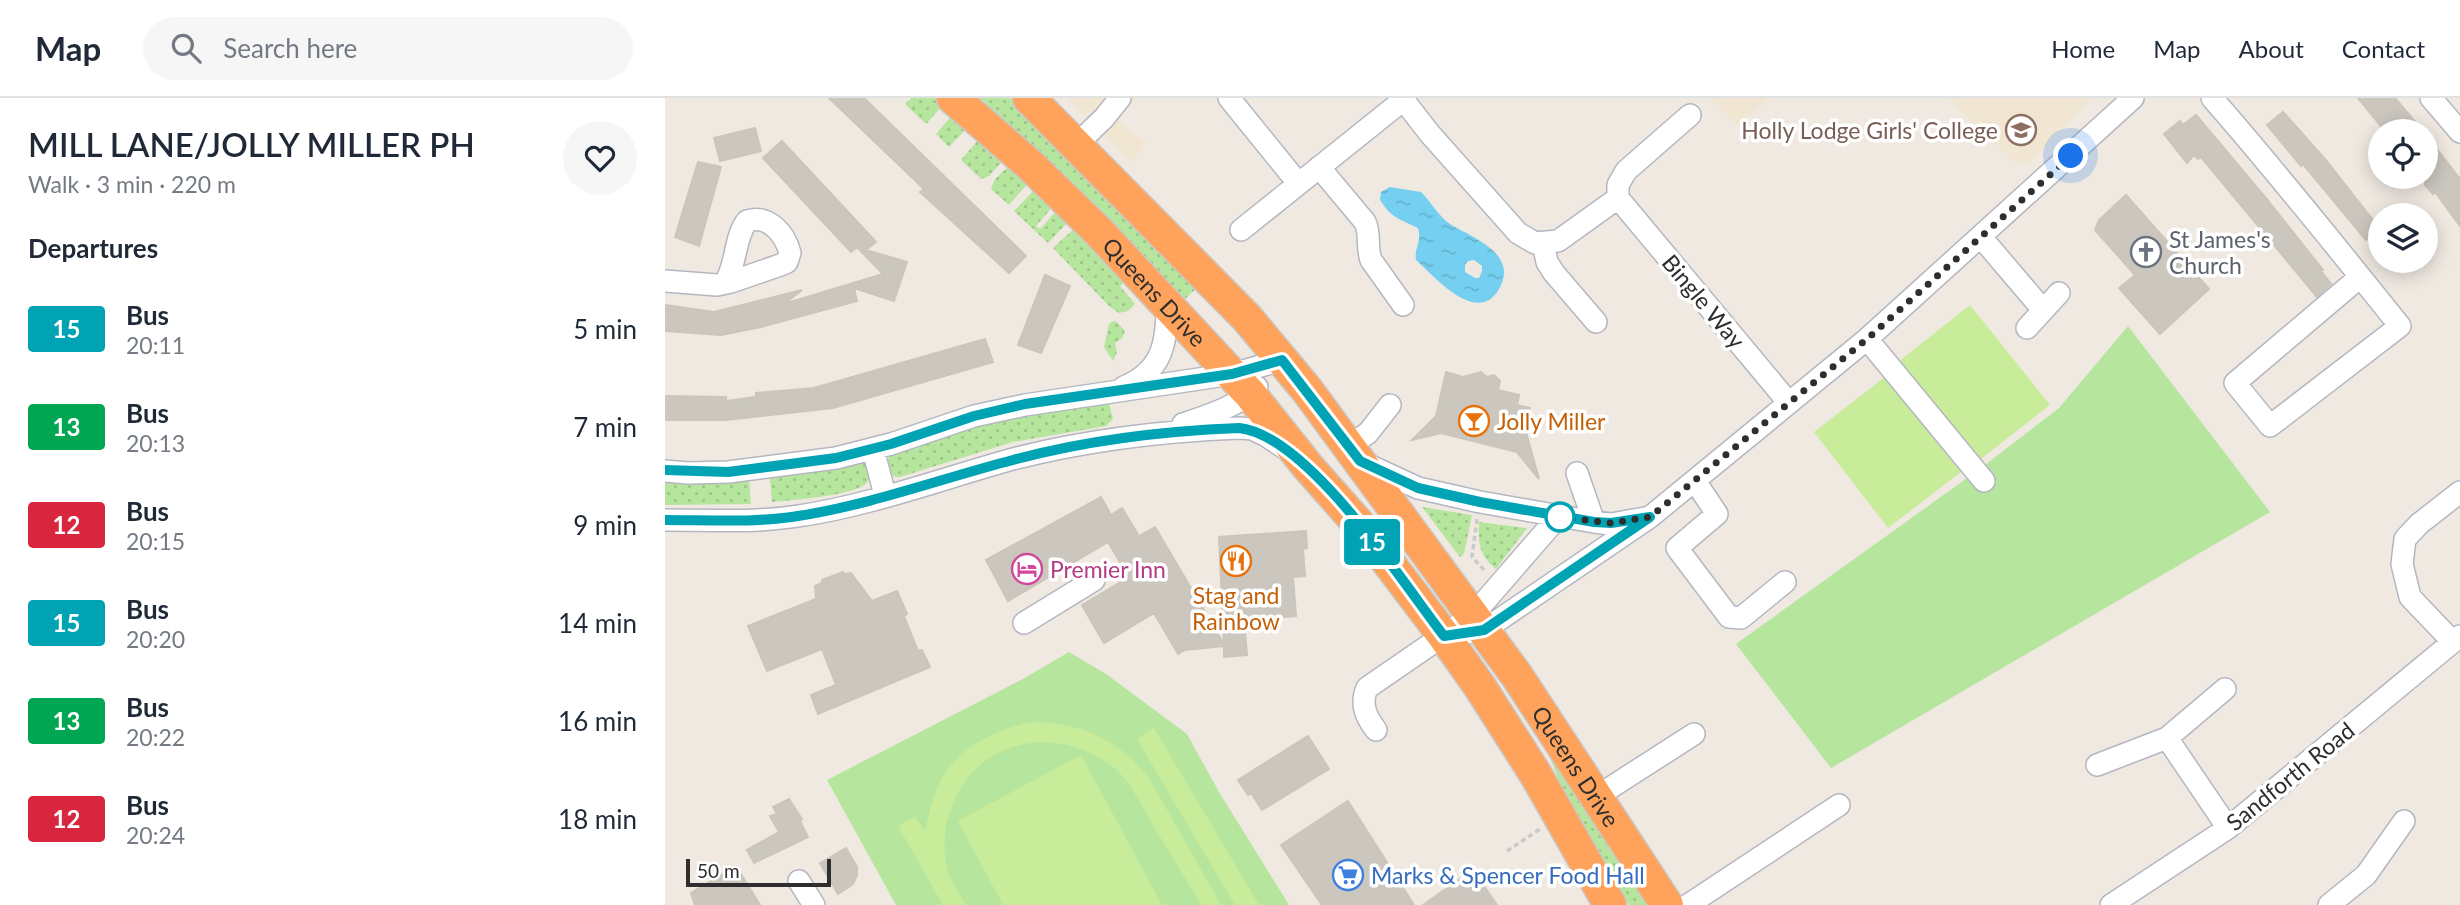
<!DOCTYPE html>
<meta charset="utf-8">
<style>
:root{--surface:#fff;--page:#f6f6f7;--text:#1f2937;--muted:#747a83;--line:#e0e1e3}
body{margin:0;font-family:Lato,sans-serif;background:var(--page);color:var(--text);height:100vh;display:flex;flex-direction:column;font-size:26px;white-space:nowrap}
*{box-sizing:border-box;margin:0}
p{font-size:23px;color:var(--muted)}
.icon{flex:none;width:38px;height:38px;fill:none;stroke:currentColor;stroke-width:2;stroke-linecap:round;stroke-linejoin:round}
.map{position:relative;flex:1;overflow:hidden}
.details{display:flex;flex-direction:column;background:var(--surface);width:665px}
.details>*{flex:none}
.badge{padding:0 14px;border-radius:5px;font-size:24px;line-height:46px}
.fabs{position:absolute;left:1703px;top:21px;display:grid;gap:14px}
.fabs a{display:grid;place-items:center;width:70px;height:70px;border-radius:50%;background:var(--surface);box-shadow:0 4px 18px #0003;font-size:35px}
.scale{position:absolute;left:21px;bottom:18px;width:145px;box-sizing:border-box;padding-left:7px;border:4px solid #2e2e2e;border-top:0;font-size:19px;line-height:24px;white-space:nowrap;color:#2e2e2e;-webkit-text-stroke:5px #fff;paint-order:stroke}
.you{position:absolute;width:35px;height:35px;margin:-18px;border:5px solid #fff;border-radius:50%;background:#1a73e8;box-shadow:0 0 0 10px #1a73e833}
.map>.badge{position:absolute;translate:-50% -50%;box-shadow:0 0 0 4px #fff}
h2{padding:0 28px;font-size:26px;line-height:63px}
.round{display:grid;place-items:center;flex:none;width:74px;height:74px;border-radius:37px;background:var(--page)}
.head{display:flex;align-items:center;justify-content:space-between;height:119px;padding:0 28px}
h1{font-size:33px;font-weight:600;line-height:52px}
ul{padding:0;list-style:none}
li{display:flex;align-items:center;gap:21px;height:98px;padding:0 28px}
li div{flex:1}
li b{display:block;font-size:26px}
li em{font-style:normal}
li .badge{min-width:77px;font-weight:700;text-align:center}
header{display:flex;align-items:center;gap:42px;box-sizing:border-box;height:98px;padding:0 35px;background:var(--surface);border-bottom:2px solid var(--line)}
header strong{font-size:33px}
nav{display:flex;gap:38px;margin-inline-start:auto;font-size:24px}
.search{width:490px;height:63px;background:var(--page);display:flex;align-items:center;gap:18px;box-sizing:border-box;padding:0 24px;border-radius:38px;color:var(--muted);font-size:26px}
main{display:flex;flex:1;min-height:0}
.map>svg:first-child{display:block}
.education{fill:#f0e6d1}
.grass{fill:url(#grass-dots)}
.park{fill:#b6e59e}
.pitch{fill:#c9ec9a}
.water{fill:url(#water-ripples);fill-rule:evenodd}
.building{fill:#cbc7bf;stroke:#cbc5ba;stroke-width:2}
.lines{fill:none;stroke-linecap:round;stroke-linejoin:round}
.minor-casing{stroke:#b4b7c1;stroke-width:24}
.highway-casing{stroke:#c9c9c9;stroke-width:35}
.path{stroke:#c9c9c9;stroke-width:3.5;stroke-dasharray:5 3.5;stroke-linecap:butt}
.minor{stroke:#fff;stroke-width:21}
.highway{stroke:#ffa35c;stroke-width:32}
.line-casing{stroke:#fff;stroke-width:16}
.line{stroke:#00a3b4;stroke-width:10}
.walk{stroke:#2e2e2e;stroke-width:7;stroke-dasharray:0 12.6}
.stop-dot{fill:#fff;stroke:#00a3b4;stroke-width:3.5}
.labels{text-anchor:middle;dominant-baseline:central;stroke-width:7;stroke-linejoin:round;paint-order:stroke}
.education-label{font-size:23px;fill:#785e54;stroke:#fff;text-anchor:end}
.worship-label{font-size:23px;fill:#5b616d;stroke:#fff;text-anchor:start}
.street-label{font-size:23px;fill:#2e2e2e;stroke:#fff}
.food-label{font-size:23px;fill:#c56008;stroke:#fff;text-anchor:start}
.hotel-label{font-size:23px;fill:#b23c85;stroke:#fff;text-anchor:start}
.shop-label{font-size:23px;fill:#366cbe;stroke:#fff;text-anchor:start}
</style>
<header>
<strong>Map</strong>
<div class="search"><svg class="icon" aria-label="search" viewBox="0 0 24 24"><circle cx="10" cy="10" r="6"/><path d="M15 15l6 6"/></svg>Search here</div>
<nav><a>Home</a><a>Map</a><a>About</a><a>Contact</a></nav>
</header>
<main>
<section class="details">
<div class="head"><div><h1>MILL LANE/JOLLY MILLER PH</h1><p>Walk · 3 min · 220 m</p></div><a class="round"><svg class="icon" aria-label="heart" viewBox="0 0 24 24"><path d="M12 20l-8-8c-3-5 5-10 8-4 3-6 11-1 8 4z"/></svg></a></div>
<h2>Departures</h2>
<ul>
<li><span class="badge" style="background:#00a3b4;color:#fff">15</span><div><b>Bus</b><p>20:11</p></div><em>5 min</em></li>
<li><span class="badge" style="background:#00a651;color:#fff">13</span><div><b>Bus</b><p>20:13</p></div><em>7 min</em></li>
<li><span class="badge" style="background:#d7263d;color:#fff">12</span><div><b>Bus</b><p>20:15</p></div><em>9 min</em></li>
<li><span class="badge" style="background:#00a3b4;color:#fff">15</span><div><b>Bus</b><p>20:20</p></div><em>14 min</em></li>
<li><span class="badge" style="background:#00a651;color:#fff">13</span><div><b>Bus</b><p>20:22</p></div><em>16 min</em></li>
<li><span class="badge" style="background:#d7263d;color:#fff">12</span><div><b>Bus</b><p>20:24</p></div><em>18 min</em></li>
</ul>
</section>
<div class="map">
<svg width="1795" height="807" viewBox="0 0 1795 807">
<defs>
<pattern id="grass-dots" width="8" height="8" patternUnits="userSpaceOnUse" patternTransform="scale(1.75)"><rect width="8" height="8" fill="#b6e59e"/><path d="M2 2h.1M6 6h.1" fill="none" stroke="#9dc588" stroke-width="1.8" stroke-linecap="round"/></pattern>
<pattern id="water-ripples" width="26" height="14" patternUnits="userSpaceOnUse" patternTransform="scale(1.75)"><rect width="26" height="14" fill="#75cff0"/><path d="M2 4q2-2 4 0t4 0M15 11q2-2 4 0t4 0" fill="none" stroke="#66b2ce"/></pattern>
</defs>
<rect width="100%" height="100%" fill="#efe9e1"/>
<path class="education" d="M401 0H472L453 22 481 45 466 64Z
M1046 0H1104L1073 28Z
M1283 0H1427L1363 66 1349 63Z"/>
<path class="grass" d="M246 0H270L278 7 261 26 240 6Z
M310 0H345L535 187 518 203 428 105Z
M290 14 302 30 284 49 271 36Z
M315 40 341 59 324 78 316 81 296 62Z
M347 65 366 82 344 107 326 91 330 81Z
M371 90 390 106 371 128 375 131 393 111 403 124 383 145 349 113Z
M412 128 463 181 455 188 470 206 463 213 454 215 445 209 388 150Z
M448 223 452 224 460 233 457 240 450 245 452 254 448 263 439 249 444 226Z
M444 305 448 321 441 328 348 344 235 379H230L224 374 222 363 226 356 328 323 380 312Z
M191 365 200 366 205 378C203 383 203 384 199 387 184 398 126 402 107 404L105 379 148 374Z
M0 381H84L86 406 0 407Z
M757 409 807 417 799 456 795 459Z
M814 424 862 430 831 471C814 457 813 445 814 424Z
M847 591 987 807H964L899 695 884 657 843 594Z"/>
<path class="park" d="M1463 228 1605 414 1166 670 1071 546 1316 370 1394 310Z
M404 554 441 576 522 636 554 694 624 807H231L162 682 356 582Z"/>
<path class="pitch" d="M1305 207 1385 307 1312 364 1233 264Z
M1221 278 1296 374 1223 430 1149 334Z
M366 624C414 624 454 641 484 680L556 807H536C521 781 505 755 489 729 477 709 466 683 447 668 387 624 306 642 284 717 278 734 278 757 283 774 287 786 295 797 301 807H278L233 728 250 719 260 733C264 717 267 701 274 686 291 650 329 632 366 624Z
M489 630 594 807H570L472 641Z
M416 657 497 807H338L293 723Z"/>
<path class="water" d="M725 89 756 94C766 104 771 114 781 123 797 135 829 145 837 165 841 174 839 182 834 191 812 229 769 178 751 162 749 150 757 145 753 130 735 121 727 121 715 102L716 94ZM809 162 817 168V173L814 180H810L800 174V167L803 163Z"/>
<path class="building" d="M164 0H199L361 158 344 175 255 94 259 91Z
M1693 0H1730L1758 33H1720Z
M1618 14 1660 61 1715 131 1701 142 1638 66 1636 68 1602 27Z
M1531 17 1600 99 1658 172 1656 173 1666 186 1652 199 1536 59 1533 61 1529 57 1522 65 1499 36 1515 23 1518 27Z
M90 30 96 53 55 63 49 40Z
M1760 36 1795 81V128L1770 94 1768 96 1760 87Z
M117 43 211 144 201 152 242 164 229 203 189 190 192 203 96 229 56 237 0 233V207L49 214 137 192 119 206 218 176 192 149 186 154 98 60Z
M33 64 56 69 34 148 10 139Z
M1461 97 1544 191 1495 236 1454 190 1470 177 1430 132 1434 122Z
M380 177 405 188 376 255 353 247Z
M320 241 328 264 168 310 61 322H0V298L61 299V303L91 299V295L149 290Z
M781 274 798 279 816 274 822 279 829 277 835 283 833 292 854 297 852 307 865 310 861 334 874 381 852 354 776 335 747 342 771 318Z
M436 399 446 417 457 410 474 438 490 429 559 546 554 439 641 433 642 450 638 451 640 478 628 479 631 518 579 522 582 557 559 559V548L520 552 513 556 489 515 439 545 417 507 464 479 443 444 343 503 321 462Z
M178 474 179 476 186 475 207 503 232 493 242 516 239 518 253 553 257 552 265 569 153 616 146 597 171 587 157 551 102 573 83 528 151 501 150 488 157 485V482Z
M643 638 664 671 597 712 586 695 583 697 573 682Z
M124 701 137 721 135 723 143 739 89 765 82 752 114 734 105 718 112 716 108 709Z
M683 703 749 807H657L616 747Z
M181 750 192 769V777L188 786 173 796 155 765Z
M71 768 95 807H30L26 795Z
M808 772 832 807H758Z"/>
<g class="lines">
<g class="minor-casing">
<path id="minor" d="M564 0 633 85
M737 0 765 36 853 135 870 145 893 143 953 100 1124 305
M1547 0C1612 74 1673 151 1735 228L1605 328 1570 285 1695 179
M1766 0 1795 34
M411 47 439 20 455 0
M654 69 700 124C706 136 701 149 706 162L738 207
M953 100V87L961 73 1025 17
M576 132 737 3
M1316 139 1378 212
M878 145 882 164 889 175 931 224
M0 183 52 187 66 184 118 166 122 164 125 155C120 136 104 116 82 123 69 140 72 166 60 185
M1362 230 1394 195
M1202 241 1319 383
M459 289C497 273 502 246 502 208
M518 326C542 318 574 308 592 289
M684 348 703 335 725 307
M208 351 220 397
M699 365 753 390 815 404 929 424 946 426 980 420
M0 373 23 375 63 374 171 360 226 346 309 318 360 307 567 276 617 262
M912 375 929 424
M1030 383 1052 416 1012 450 1064 519 1076 520 1120 484
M0 422C44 422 89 425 133 418 203 408 279 380 348 361 422 342 498 333 574 330L587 331 600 337 621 351
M359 525 429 482
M779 538 819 532 985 419 1202 241 1468 0
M1788 544 1745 499 1737 466 1740 441 1754 426 1795 394
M711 632C701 619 695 606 702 590L808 517 893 419
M1502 640 1563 730
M1432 667 1502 640 1560 591
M931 699 1029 636
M134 783 149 807
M1023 807 1174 707
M1446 807 1563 730 1795 538
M1664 807 1701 777 1739 723"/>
</g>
<g class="highway-casing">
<g id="highway">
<path id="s1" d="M288 0 365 67 434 134 585 296 644 370 698 431 779 538 815 589 871 677 945 807"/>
<path id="s2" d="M364 0 582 220 642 292 852 578 1002 807"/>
</g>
</g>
<path class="path" d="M812 421 807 459 821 474
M842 753 875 731"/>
<use href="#minor" class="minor"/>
<use href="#highway" class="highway"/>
</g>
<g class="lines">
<g class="line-casing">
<path id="line" d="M0 372 63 374 171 360 226 346 309 318 360 306 567 276 617 262 695 363 753 390 815 404 929 424 946 425 985 419 819 532 779 538C737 484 643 337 574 330 498 333 422 342 348 362 278 380 205 407 133 418 89 425 44 422 0 422"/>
</g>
<use href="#line" class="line"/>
<path class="walk" d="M895 419 946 425 985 419 1202 241 1406 58"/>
</g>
<defs>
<g id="school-ring" transform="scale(1.575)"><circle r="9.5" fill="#fff" stroke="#8d6e63" stroke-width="1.5"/><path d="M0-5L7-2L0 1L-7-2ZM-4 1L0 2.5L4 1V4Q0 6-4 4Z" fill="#8d6e63"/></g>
<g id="church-ring" transform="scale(1.575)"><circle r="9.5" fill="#fff" stroke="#6b7280" stroke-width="1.5"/><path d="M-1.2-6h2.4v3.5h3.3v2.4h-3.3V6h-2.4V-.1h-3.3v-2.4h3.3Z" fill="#6b7280"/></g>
<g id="bar-ring" transform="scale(1.575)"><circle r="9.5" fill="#fff" stroke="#e8710a" stroke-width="1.5"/><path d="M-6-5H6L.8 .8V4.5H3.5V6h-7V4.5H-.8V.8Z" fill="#e8710a"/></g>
<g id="restaurant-ring" transform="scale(1.575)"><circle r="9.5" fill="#fff" stroke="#e8710a" stroke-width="1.5"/><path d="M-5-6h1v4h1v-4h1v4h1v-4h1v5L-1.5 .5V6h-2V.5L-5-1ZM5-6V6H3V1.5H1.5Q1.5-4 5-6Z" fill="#e8710a"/></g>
<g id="hotel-ring" transform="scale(1.575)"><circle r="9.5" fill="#fff" stroke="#d1479c" stroke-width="1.5"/><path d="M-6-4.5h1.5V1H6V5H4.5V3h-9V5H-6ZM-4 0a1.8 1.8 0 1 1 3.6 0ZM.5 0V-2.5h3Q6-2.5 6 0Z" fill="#d1479c"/></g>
<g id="supermarket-ring" transform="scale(1.575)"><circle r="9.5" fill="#fff" stroke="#3f7fe0" stroke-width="1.5"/><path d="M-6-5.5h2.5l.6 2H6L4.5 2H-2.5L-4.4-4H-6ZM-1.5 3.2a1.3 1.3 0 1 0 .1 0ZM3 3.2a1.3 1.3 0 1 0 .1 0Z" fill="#3f7fe0"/></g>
</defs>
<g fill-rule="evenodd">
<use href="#school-ring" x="1356" y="32"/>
<use href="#church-ring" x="1481" y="154"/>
<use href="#bar-ring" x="809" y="323"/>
<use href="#restaurant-ring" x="571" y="463"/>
<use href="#hotel-ring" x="362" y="471"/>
<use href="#supermarket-ring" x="683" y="777"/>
</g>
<circle class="stop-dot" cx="895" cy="419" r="14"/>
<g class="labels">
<g class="education-label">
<text x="1333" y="32">Holly Lodge Girls' College</text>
</g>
<g class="worship-label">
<text x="1504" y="141">St James's<tspan x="1504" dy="26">Church</tspan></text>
</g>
<g class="street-label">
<text stroke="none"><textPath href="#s1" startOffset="280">Queens Drive</textPath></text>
<text transform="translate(1039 203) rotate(50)">Bingle Way</text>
<text stroke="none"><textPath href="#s2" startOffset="866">Queens Drive</textPath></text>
<text transform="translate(1625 678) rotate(-39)">Sandforth Road</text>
</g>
<g class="food-label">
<text x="832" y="323">Jolly Miller</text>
<text x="571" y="497" text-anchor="middle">Stag and<tspan x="571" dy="26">Rainbow</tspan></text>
</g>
<g class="hotel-label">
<text x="385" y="471">Premier Inn</text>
</g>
<g class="shop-label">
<text x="706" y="777">Marks &amp; Spencer Food Hall</text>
</g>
</g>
</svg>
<div class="fabs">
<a><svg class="icon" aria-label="locate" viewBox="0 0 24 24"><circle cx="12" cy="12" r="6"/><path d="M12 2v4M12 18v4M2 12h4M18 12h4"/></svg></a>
<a><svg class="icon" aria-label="layers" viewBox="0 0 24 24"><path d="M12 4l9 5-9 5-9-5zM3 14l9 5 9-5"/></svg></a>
</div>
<div class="scale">50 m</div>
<div class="you" style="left:1406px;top:58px"></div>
<b class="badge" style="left:707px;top:444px;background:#00a3b4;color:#fff">15</b>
</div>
</main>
